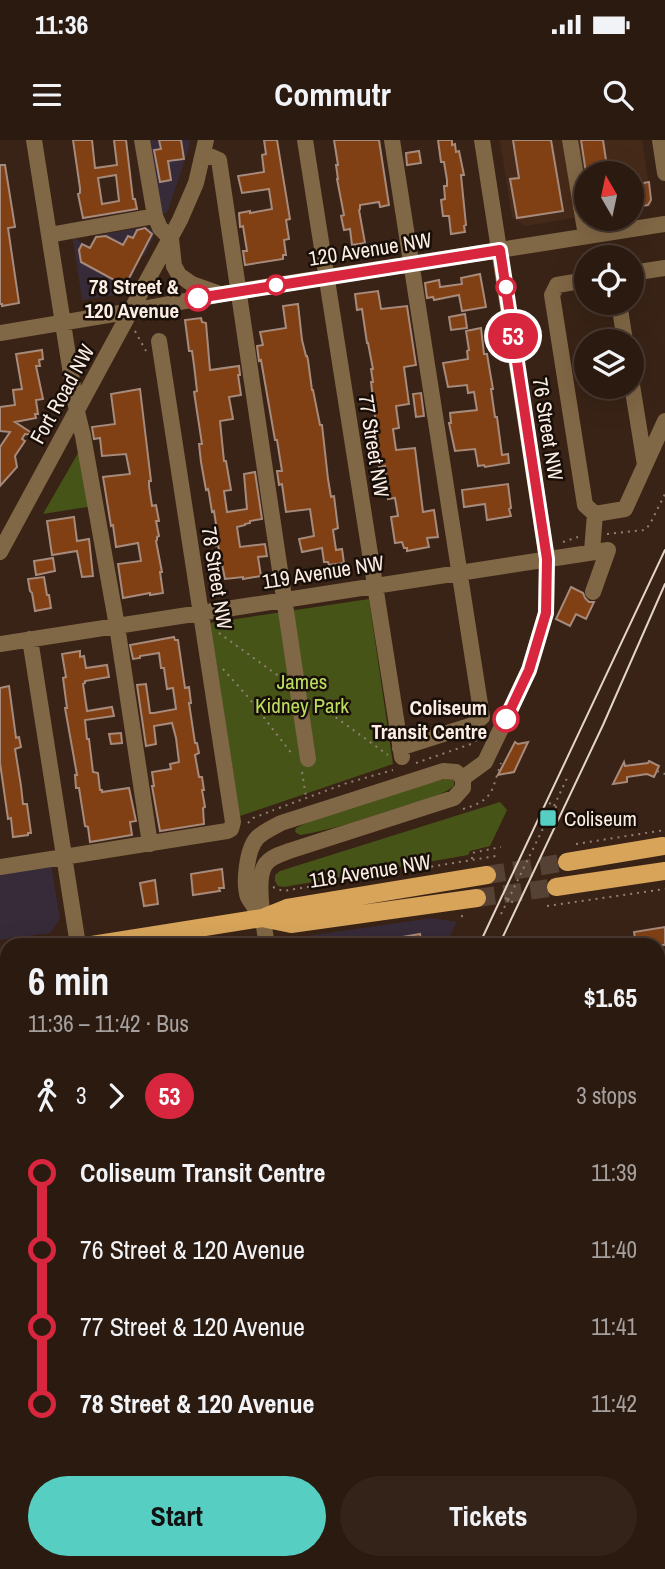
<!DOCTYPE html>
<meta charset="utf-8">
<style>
:root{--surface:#2b1a10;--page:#332319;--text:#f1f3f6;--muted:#a6a19f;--line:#473830;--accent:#57cec2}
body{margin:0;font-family:"Archivo Narrow",sans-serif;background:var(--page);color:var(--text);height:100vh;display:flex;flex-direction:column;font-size:26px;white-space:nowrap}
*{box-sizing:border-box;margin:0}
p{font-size:23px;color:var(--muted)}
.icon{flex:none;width:38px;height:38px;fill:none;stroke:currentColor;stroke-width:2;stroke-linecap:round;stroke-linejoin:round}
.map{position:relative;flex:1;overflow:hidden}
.drawer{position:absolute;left:0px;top:798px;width:665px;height:632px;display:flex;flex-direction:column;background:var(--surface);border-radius:21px 21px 0 0;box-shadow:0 7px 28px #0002,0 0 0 2px var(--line)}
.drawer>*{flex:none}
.badge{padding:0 14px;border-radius:23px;font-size:24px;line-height:46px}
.needle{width:46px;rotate:351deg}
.tools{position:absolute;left:574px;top:21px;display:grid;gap:14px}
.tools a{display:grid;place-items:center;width:70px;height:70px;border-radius:50%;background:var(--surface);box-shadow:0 7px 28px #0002,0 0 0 2px var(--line);font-size:35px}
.map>.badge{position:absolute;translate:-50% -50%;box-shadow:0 0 0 4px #fff}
.legs{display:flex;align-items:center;gap:10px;height:77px;padding:0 28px;font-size:23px}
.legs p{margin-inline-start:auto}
.head{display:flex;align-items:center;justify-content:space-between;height:119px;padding:0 28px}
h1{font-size:38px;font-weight:700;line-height:52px}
.button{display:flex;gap:14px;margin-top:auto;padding:14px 28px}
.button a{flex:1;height:80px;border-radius:42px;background:var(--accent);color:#111;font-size:28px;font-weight:700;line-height:80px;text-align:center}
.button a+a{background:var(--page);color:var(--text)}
ul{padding:0 28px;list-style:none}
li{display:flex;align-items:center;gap:24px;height:77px;font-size:26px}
li i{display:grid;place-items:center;width:10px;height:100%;margin:0 9px;background:currentColor}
li i::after{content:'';width:18px;height:18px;margin:-9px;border:5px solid;border-radius:50%;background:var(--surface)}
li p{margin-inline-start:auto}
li:first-child i{background:linear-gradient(#0000 50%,currentColor 0)}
li:last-child i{background:linear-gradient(currentColor 50%,#0000 0)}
.status{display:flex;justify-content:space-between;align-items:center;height:49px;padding:0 35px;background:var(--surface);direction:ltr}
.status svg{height:19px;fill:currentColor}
header{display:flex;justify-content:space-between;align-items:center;height:91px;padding:0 28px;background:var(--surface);font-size:32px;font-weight:700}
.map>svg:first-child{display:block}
.commercial{fill:#382b39}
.built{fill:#462a19}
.green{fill:#465517}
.building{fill:#804014;stroke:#a68a7b;stroke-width:2;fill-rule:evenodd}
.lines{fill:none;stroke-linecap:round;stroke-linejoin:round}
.major-tunnel{stroke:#564135;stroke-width:18;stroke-dasharray:18 9;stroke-linecap:butt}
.path{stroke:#927f74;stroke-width:2;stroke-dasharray:2 5;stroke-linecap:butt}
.minor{stroke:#806745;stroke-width:16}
.major{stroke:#d7a45a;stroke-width:18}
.tram{stroke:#e3d4ca;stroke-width:2}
.path-bridge{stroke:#927f74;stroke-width:2;stroke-dasharray:2 5;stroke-linecap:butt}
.line-1-casing{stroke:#fff;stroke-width:16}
.line-1{stroke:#d7263d;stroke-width:10}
.stop-1-dot{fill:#fff;stroke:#d7263d;stroke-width:3.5}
.poi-dot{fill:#57cec2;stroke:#190f09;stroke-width:2.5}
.labels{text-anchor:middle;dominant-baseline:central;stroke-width:5;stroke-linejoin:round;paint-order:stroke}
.street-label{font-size:21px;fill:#fdeee5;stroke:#190f09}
.stop-label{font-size:21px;font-weight:bold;fill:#fdeee5;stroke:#190f09;text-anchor:end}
.park-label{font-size:21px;fill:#bcde5f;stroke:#190f09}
.poi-label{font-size:21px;fill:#fdeee5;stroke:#190f09;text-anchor:start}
</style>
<div class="status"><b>11:36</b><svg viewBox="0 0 49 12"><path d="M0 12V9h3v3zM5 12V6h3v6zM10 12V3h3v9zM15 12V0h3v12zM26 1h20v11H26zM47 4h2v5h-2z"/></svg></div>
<header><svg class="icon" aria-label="menu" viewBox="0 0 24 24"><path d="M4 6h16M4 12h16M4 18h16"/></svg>Commutr<svg class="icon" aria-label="search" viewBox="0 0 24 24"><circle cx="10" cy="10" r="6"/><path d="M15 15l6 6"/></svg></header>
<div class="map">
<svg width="665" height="1429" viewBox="0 0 665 1429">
<rect width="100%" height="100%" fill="#392316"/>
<path class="commercial" d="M149 0H190L189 8 167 73 161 74Z
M147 87 153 91 154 96 144 116 103 94Z
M74 98 135 131 123 154 82 160 73 99Z
M51 724 60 779 50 793 0 800V732Z
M432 778 457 782 445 805H283L287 799Z
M7 836V893L0 894V837Z"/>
<path class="built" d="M500 0H642L652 66 632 69V33H586V76L525 86 512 77Z
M7 1130V1364L0 1317V1131Z
M16 1423H123L120 1429H17Z"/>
<path class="green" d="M81 308 93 366 43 374Z
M369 459 393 624 240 676 210 483Z
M445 639 454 640V646C438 658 415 662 397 668 365 678 333 690 300 695L295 692 296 688 310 681 416 646Z
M500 662 507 670 490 706 470 711 468 715 284 747 278 746 275 741V735L280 731Z
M665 811V915L658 865V812Z
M665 957V1072L658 1074V959Z
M665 1319V1357L658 1358V1320Z
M665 1369V1429H406L416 1423H658V1371Z
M345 1423H396L389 1429H340Z"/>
<path class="building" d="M73 0H92L95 28 117 25 114 0H126L133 59H135L137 69 83 78 78 54 80 53V48ZM116 35 119 61 102 64 98 38Z
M159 0H181L184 19 168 21 171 40 160 42 154 10 161 9Z
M264 0H277L290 79 286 80 289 99 284 100 286 115H283V119L245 125 243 111H247L243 86 240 87 239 73 250 71V73L272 69 269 49 242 53 238 36 264 32 262 15 266 14Z
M334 0H379L389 65 380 67 379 62 360 65V69L359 70 365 103 352 105 350 89 344 90 341 76 344 75 337 39H338L336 25H338Z
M438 0H452V5L455 4 456 12 459 11 464 35H461L466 85 464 86 465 92 451 94 449 76H443L441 60 445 59 444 46H447V40L444 22H441Z
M513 0H551L563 71 517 78 510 39 519 38Z
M581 0H603L608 33H586Z
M419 11 421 23 407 25 406 13Z
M0 25H5L15 87 8 88 19 163 2 166V164H0Z
M649 42 651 60 648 65 632 67V45Z
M145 88 152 94 125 146 81 122 79 110 82 104 90 108 96 97 106 96 123 105 128 96 133 98 137 90Z
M480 134 486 167 462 171 459 155 434 160 433 157 427 158 425 143 439 140 440 147 462 144 461 138Z
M378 151 381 169 407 166 416 225 404 227 409 264 396 266 399 288 393 289 396 310 415 308 423 372 434 370 438 397 427 398 429 407 407 411V408H404L402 402 395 403 391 377 398 376 395 358 388 359 385 326 379 327 378 322 376 323 372 294H377L371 242H373L371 229H373L368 203H367L362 169 357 170 355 154Z
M298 164 302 200 306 216H307L308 220 312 250H313L320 285H322L328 339 331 357 334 356 338 388 333 390 336 410 342 409 344 423 329 425 328 422H324L322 408 302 412 299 399 314 396 310 369 286 372 282 344 279 345 277 331H282L277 300H275L261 220 259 221 257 206 263 205 260 192 286 188 283 166Z
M465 174 467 188 451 190 449 177Z
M201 178 202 182 206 183 210 230 239 226 240 235H238L241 255 229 257 233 279 220 281 224 321H226L231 350 224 351 227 372 247 369 244 334 255 332 262 379 250 381V383L245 384V385L237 387 240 407 265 404 267 416 258 417 261 436 243 439V437L225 439 218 405 216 406 214 391H217L214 371 212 372 209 353 208 349 206 350 201 322 199 304H202L194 252 197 251 194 225 192 211H189L185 180Z
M481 188 484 214H487L490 232 493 249H491L495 277H497L502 315 508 314 509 323 485 327 484 325 478 326 475 309 455 311 449 283H451L450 273 477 270 474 252 468 253 467 245 448 247 443 223 468 219 467 211 469 210 466 191Z
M42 210 43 219 39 220 40 226H36L43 259 36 260 38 274H35L36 278 15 282 35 295 25 294 22 299 25 301 15 316 17 327 0 346V307L10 292 0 291V267L15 265 13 250 22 249 16 214Z
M140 249 151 341H149V346L152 366 156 365 159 381H156L159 396 157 397V400L156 401 162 432H160L163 453 150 455V453L123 458 118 424 141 421 138 403 116 407 113 385 111 386 103 337 130 334 126 314 102 316 100 298 94 299 92 287 115 284 111 254Z
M421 253 424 276 416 277 413 254Z
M508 344 511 368 509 369 511 376 487 380 485 364 464 367 462 350Z
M74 377 77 401 89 399 93 436 82 437 77 411 52 415 47 381Z
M53 418 55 431 36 435 34 421Z
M44 437 47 455H49L51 468 35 471 32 453 30 451 28 439Z
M571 447 583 453 585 458 589 462H594L586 479 576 474 570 486 556 479Z
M174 497 175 500H178L185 548 189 547 191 563H189L195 603H197L199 613 195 615 199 637H202L204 650H202L205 667 203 668 204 684 160 691 152 646H154L152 632 171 629 170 624 179 622 176 598 172 583 154 586 156 604 146 606 137 545 146 544 150 573H154L176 569 173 548 167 549 164 528H161L159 513 140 516V518L133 519 130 505Z
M80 511V517L84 516 86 528 107 525 109 537 85 541V543L83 544 87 571 112 567 114 576 85 580 87 599H89L93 632 98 633 100 650H102V652L129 648 136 681 130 682 132 695 90 702 88 687 85 686 79 648H76L75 635H77L65 568H67L63 538 66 537 62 514Z
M9 546 16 598 19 597 21 607 15 609 21 646 23 664H27L31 693H28V695L13 697 11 678 8 679 0 623V548Z
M121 593 122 603 111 604 109 594Z
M515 602 518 604 528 602 514 632 498 635Z
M649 621 659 626 654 637 647 634 627 637V642L613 644 624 622 625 626 648 623Z
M222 729 224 748H219L220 751 193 755 191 734Z
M155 740 158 764 144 766 140 743Z
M665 787V805H636L634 792Z
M420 794 422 805H385V800Z"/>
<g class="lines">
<path class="major-tunnel" d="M487 735 567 722
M477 758 556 747"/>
<path class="path" d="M135 191 146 211
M607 394 645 390 650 384 665 354
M563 402 578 397
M219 493 280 537
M223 529 248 557 292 614
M313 561 388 615
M416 623 471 604 481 597
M657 631 665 634
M302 632 306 657
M549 663 560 669
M554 666 568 636
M279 668 347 643 393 630
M463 669C494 660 491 652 501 623
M248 683 253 678 274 670
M576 704 665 690
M472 719V713L501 707
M273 747 283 751 496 716
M505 758 516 764
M547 766 665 749
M501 774 508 760
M461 776 467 777
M240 798V799L250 798
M658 863 665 848
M658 927 661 926
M127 1429 130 1423"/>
<path class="minor" d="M34 0 77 272 83 296 117 486 150 704
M142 0 155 76 160 88 171 99 174 126 179 135 192 144 220 154
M305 0 402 617
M392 0 482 577 472 585 400 608
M570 0 586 96
M660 0 665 33
M203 13 219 20 308 619
M49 95 155 76
M632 133 665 128
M586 140 557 145 552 155 585 365 595 374
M619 163 625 201
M0 193 132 171 239 151 665 84
M632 245 645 325
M592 411 595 374 625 369 665 281
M0 412 180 80 196 43 206 0
M30 499 78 805
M0 504 608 410 593 452
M0 727 227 691 231 689 233 682 159 201
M260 776C257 770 251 763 248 757 243 743 247 709 257 698 264 691 274 687 281 683L443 631 456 632 463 638
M267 805C264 787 255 740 265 725 270 717 281 714 289 711L454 658 463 648V638L485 622 529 530 546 473 547 419 482 0
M0 899 7 898
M0 1118 7 1117
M658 1290 665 1289
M0 1412 3 1429
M322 1429 325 1423"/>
<path class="major" d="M567 722 663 706
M556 747 665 731
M262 778 291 784 477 758
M92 805 262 778 287 768 487 735
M0 820 7 819"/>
<path class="tram" d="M479 805 665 410
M499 805 603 585 665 444
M190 1429 193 1423"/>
<path class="path-bridge" d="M508 760 554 666"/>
</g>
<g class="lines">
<g class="line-1-casing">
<path id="line-1" d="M198 158 500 110 547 419 546 473 529 530 506 579"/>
</g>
<use href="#line-1" class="line-1"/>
</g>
<g class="stop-1-dot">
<circle cx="276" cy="145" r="9"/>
<circle cx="506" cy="147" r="9"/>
<circle cx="198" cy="158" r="12"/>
<circle cx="506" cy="579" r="12"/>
</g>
<rect class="poi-dot" x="539" y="669" width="18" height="18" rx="3.5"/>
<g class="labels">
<g class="street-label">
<text transform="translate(370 109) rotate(-9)">120 Avenue NW</text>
<text transform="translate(62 254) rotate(-61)">Fort Road NW</text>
<text transform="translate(548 289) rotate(81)">76 Street NW</text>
<text transform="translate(374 306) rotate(81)">77 Street NW</text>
<text transform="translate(323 432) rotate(-9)">119 Avenue NW</text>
<text transform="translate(217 438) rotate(81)">78 Street NW</text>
<text transform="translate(370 731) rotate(-9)">118 Avenue NW</text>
</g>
<g class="stop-label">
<text x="179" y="146">78 Street &amp;<tspan x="179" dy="24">120 Avenue</tspan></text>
<text x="487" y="567">Coliseum<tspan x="487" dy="24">Transit Centre</tspan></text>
</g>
<g class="park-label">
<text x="302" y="541">James<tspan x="302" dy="24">Kidney Park</tspan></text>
</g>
<g class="poi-label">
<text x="564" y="678">Coliseum</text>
</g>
</g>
</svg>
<div class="tools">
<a><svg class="needle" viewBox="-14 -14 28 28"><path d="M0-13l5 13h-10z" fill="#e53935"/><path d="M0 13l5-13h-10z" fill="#a6a19f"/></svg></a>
<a><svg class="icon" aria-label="locate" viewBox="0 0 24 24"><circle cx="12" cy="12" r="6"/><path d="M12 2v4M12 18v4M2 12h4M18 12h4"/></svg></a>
<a><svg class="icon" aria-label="layers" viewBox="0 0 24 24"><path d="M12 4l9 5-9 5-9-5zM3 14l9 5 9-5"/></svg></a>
</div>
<b class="badge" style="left:513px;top:196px;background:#d7263d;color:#fff">53</b>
<section class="drawer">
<div class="head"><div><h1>6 min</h1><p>11:36 – 11:42 · Bus</p></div><b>$1.65</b></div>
<div class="legs"><svg class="icon" aria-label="walk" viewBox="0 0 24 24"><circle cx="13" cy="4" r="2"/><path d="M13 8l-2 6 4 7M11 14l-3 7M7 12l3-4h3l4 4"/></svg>3<svg class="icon" aria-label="forward" viewBox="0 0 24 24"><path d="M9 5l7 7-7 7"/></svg><b class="badge" style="background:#d7263d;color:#fff">53</b><p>3 stops</p></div>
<ul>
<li><i style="color:#d7263d"></i><b>Coliseum Transit Centre</b><p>11:39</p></li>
<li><i style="color:#d7263d"></i><span>76 Street &amp; 120 Avenue</span><p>11:40</p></li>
<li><i style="color:#d7263d"></i><span>77 Street &amp; 120 Avenue</span><p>11:41</p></li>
<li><i style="color:#d7263d"></i><b>78 Street &amp; 120 Avenue</b><p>11:42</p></li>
</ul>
<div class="button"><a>Start</a><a>Tickets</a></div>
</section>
</div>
